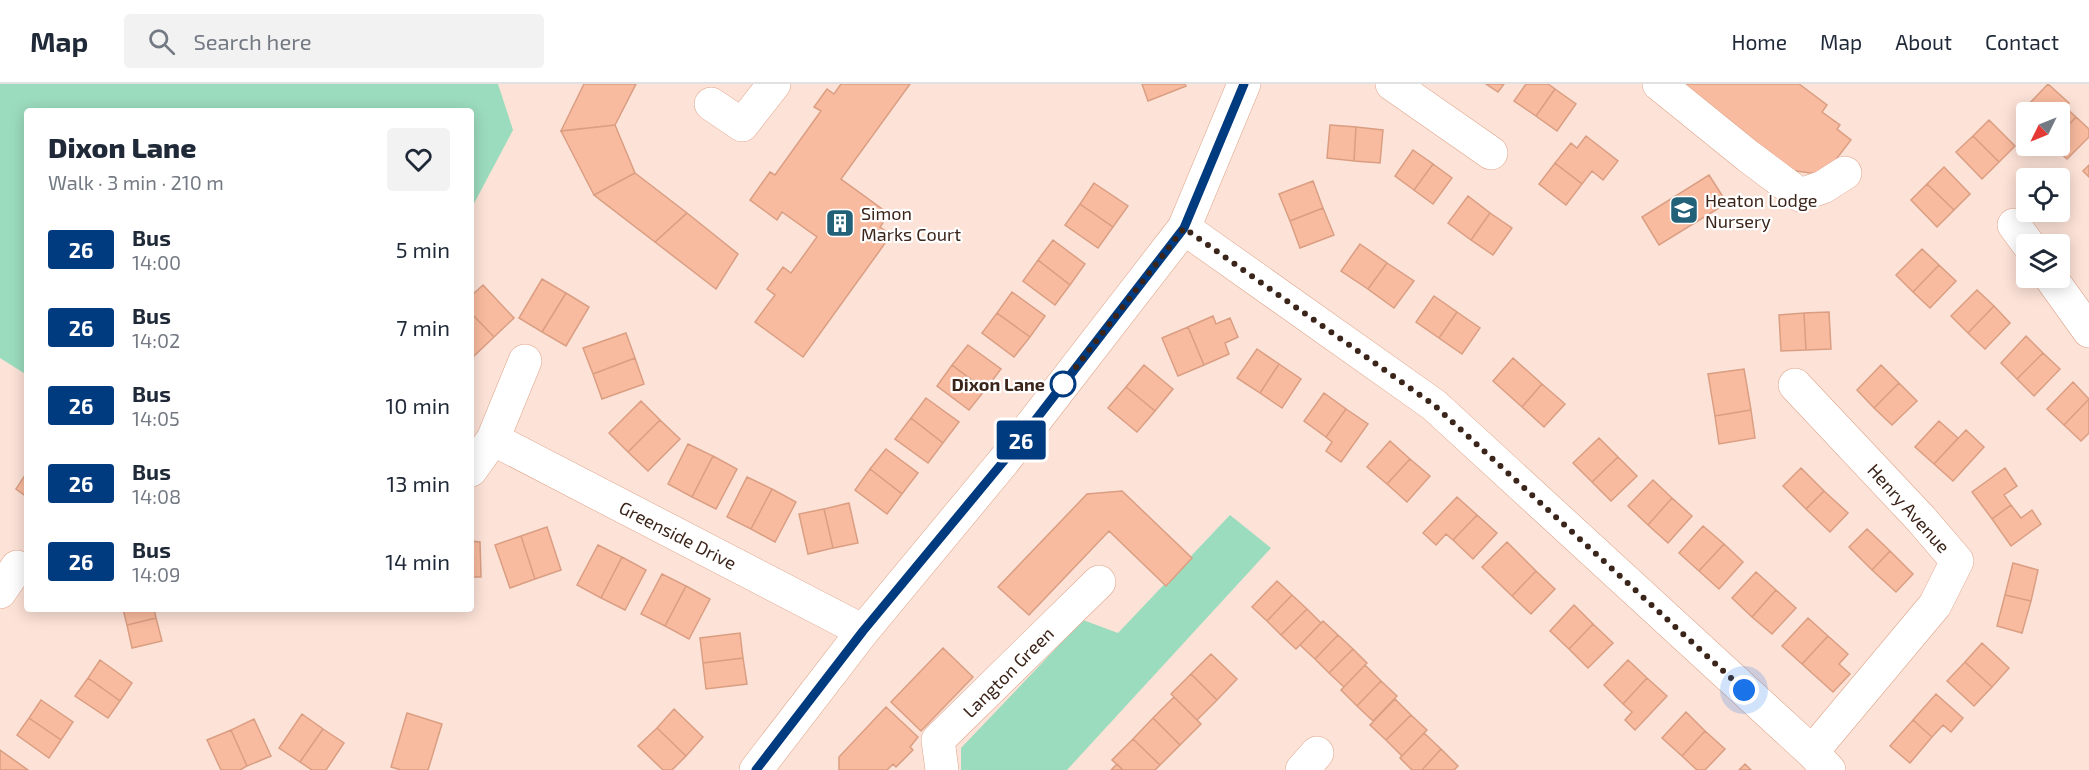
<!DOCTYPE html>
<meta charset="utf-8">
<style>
:root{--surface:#fff;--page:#f2f2f3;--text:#1f2937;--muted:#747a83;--line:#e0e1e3}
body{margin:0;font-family:"Exo 2",sans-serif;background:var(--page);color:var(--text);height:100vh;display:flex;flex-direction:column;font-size:22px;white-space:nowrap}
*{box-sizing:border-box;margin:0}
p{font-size:20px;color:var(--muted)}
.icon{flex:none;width:33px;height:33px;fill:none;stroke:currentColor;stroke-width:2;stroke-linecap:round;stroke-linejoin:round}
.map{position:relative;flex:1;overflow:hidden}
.side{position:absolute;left:24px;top:24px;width:450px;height:504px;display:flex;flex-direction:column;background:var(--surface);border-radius:6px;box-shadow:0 3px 15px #0003}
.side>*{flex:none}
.badge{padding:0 12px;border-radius:4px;font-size:21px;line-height:39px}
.needle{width:39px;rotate:227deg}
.controls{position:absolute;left:2016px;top:18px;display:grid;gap:12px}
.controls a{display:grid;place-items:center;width:54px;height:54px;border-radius:6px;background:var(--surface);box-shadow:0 3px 15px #0003;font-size:30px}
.you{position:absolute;width:30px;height:30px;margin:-15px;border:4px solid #fff;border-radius:50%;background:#1a73e8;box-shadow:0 0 0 9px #1a73e833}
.map>.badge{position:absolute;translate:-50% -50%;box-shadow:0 0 0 3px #fff}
.round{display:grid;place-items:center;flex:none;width:63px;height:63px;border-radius:6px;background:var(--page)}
.overview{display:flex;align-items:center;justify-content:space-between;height:102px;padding:0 24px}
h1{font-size:28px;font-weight:800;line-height:45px}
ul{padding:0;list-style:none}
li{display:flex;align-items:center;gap:18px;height:78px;padding:0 24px}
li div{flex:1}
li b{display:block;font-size:22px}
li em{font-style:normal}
li .badge{min-width:66px;font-weight:700;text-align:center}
header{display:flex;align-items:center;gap:36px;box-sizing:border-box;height:84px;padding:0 30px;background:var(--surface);border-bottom:2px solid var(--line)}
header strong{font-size:28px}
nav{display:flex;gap:33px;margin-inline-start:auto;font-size:21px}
.search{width:420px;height:54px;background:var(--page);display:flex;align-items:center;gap:15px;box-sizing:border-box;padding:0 21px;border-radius:6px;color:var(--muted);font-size:22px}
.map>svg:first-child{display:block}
.green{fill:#9cdcbe}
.building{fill:#f9bb9f;stroke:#da9e83;stroke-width:1.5}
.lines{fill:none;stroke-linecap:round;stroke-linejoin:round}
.street-casing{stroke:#e0a388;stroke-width:34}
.street{stroke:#fff;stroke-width:33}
.line-casing{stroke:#fff;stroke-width:14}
.line{stroke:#003b80;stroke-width:9}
.walk{stroke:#3b2419;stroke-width:6;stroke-dasharray:0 10.8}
.stop-dot{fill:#fff;stroke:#003b80;stroke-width:3}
.labels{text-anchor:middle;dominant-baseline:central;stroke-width:4.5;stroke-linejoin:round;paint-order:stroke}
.poi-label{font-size:18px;fill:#3b2419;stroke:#fff;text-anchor:start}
.stop-label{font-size:18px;font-weight:bold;fill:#3b2419;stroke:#fff;text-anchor:end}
.street-label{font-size:18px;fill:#3b2419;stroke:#fff}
</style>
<header>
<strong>Map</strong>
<div class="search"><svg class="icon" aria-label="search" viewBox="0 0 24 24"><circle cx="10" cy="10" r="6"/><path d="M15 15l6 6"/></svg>Search here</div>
<nav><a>Home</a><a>Map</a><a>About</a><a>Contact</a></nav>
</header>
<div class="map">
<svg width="2089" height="686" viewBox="0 0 2089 686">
<rect width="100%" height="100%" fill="#fce2d7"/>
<path class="green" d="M0 0H498L513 46 471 125V27H27V291L0 274Z
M1230 431 1271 464 1067 686H961V664L1083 536 1118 549Z"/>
<path class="building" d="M584 0H636L615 41 561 47Z
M841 0H910L841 95 889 130 880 143 891 151 803 273 755 238 775 211 767 205 783 183 791 189 817 153 782 128 777 136 750 116 770 88 775 91 821 27 814 23 827 5 834 10Z
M1142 0H1185L1186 2 1148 17Z
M1486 0H1504L1498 8Z
M1526 0H1548L1555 5 1536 32 1514 17Z
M1673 0H1799L1827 21 1822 28 1840 41 1837 45 1851 56 1834 78 1817 90 1782 85Z
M2048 0 2069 19 2065 23 2076 33 2060 50V28H2035L2028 21Z
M1555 5 1576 20 1557 47 1536 32Z
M2076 33 2089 45V53L2067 75 2053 62H2060V50Z
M1989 36 2015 62 1999 78 1973 52Z
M615 41 635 89 594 111 561 47Z
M1330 41 1356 43 1354 77 1327 74Z
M1356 43 1383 46 1380 79 1354 77Z
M1586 52 1618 77 1603 96 1592 87 1582 100 1555 79 1571 59 1577 64Z
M1973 52 1999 78 1982 95 1956 68Z
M1413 66 1433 80 1414 106 1395 92Z
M1555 79 1582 100 1566 121 1539 100Z
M1433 80 1452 94 1433 120 1414 106Z
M2089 81V93L2083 87Z
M1944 83 1970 110 1954 126 1927 100Z
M635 89 687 129 655 158 594 111Z
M1709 91 1727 119 1659 161 1642 133Z
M1313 97 1323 124 1290 137 1279 110Z
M1094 99 1128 122 1113 143 1080 120Z
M1927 100 1954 126 1937 143 1911 116Z
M1468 112 1490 129 1471 156 1448 139Z
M1080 120 1113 143 1098 164 1065 141Z
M1323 124 1334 151 1300 164 1290 137Z
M687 129 738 170 716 205 655 158Z
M1490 129 1512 144 1493 171 1471 156Z
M1053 156 1085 180 1070 201 1038 176Z
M1360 160 1387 179 1368 205 1341 187Z
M1922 165 1939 181 1913 208 1896 191Z
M1038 176 1070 201 1055 221 1023 197Z
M1387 179 1414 197 1394 224 1368 205Z
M1939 181 1956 197 1930 224 1913 208Z
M542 195 566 209 542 248 519 234Z
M483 201 514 234 494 253 471 229V212Z
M1977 206 1994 222 1968 249 1951 232Z
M1012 208 1045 232 1030 253 997 229Z
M566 209 589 223 566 262 542 248Z
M1434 212 1457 228 1439 254 1416 238Z
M1994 222 2010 239 1985 265 1968 249Z
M1457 228 1480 244 1462 270 1439 254Z
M1829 228 1831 265 1806 266 1804 229Z
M471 229 494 253 474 272 471 269Z
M997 229 1030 253 1014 273 982 249Z
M1804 229 1806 266 1781 267 1779 231Z
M1213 232 1216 240 1230 234 1238 253 1225 259 1229 270 1204 281 1188 243Z
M1188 243 1204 281 1178 292 1162 254Z
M626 249 635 274 593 290 583 264Z
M2026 252 2043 269 2017 295 2001 279Z
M968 261 1001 285 985 306 952 281Z
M1257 265 1279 280 1260 309 1237 294Z
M2043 269 2060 285 2034 312 2017 295Z
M635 274 644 300 602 315 593 290Z
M1513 274 1542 300 1522 323 1493 297Z
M1279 280 1301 295 1282 324 1260 309Z
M952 281 985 306 969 326 937 302Z
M1144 281 1173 305 1155 327 1126 303Z
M1881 281 1899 299 1874 324 1857 306Z
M1744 285 1751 326 1715 332 1708 290Z
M2073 298 2089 315 2064 341 2047 325Z
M1899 299 1917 317 1892 341 1874 324Z
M1542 300 1565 320 1544 343 1522 323Z
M1126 303 1155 327 1137 348 1108 324Z
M1324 309 1346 325 1326 353 1304 337Z
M926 314 959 338 943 359 911 334Z
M2089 315V349L2081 357 2064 341Z
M641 317 660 336 628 368 609 349Z
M1346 325 1368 340 1341 378 1326 367 1332 358 1326 353Z
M1751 326 1755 354 1719 360 1715 332Z
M911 334 943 359 928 379 895 355Z
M660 336 680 355 648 387 628 368Z
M1939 337 1958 354 1934 380 1915 363Z
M1966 346 1984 363 1953 397 1934 380Z
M1599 354 1618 373 1592 398 1573 379Z
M1390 357 1410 375 1387 400 1367 383Z
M688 360 713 372 692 413 668 400Z
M886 365 918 389 902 410 870 385Z
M713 372 737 385 716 425 692 413Z
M1618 373 1637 392 1611 417 1592 398Z
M1410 375 1430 392 1407 418 1387 400Z
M1801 384 1824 407 1806 425 1783 402Z
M2005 384 2017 402 2004 411 2011 421 1992 435 1972 408Z
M870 385 902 410 887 430 855 406Z
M27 388V413L16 405Z
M747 393 772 405 751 445 727 433Z
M1653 396 1672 414 1648 441 1628 422Z
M772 405 796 418 775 458 751 445Z
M1122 407 1192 474 1166 502 1109 447 1029 531 998 503 1087 410Z
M1824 407 1848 429 1830 448 1806 425Z
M1457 413 1477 431 1453 456 1446 450 1436 461 1423 449Z
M1672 414 1692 432 1668 459 1648 441Z
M849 419 858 459 833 464 824 425Z
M2011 421 2021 434 2032 426 2041 440 2011 462 1992 435Z
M824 425 833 464 808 470 799 430Z
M1477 431 1497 449 1473 475 1453 456Z
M1703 442 1724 460 1699 487 1679 469Z
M547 443 561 486 535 495 521 452Z
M1867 445 1890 467 1872 486 1849 463Z
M521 452 535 495 510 504 495 461Z
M471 457 480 458 481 493H471Z
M1507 458 1536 487 1512 512 1482 483Z
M1724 460 1743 478 1719 505 1699 487Z
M598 461 622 473 601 514 577 501Z
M1890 467 1913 490 1896 508 1872 486Z
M622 473 646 486 625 526 601 514Z
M2013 479 2038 486 2031 517 2005 511Z
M1536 487 1555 505 1531 530 1512 512Z
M1756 488 1776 506 1752 533 1732 514Z
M662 490 686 502 665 542 641 530Z
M1277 497 1292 511 1267 537 1252 523Z
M686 502 710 515 689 555 665 542Z
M1776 506 1796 524 1772 550 1752 533Z
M1292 511 1307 525 1281 551 1267 537Z
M2005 511 2031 517 2022 549 1997 542Z
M1574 521 1593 540 1569 565 1550 547Z
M123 525H154L156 534 127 541Z
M1307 525 1321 539 1296 565 1281 551Z
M156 534 162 557 132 564 127 541Z
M1808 534 1828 552 1802 580 1782 562Z
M1323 537 1338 551 1315 575 1300 561Z
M1593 540 1613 559 1588 584 1569 565Z
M740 549 743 574 703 579 700 554Z
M1338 551 1353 565 1329 589 1315 575Z
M1828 552 1848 570 1839 580 1850 590 1833 608 1802 580Z
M1982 559 2009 584 1992 603 1965 578Z
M943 564 973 593 921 647 891 618Z
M1353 565 1367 579 1344 603 1329 589Z
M1211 570 1237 595 1217 616 1191 590Z
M743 574 747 600 706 605 703 579Z
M100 576 132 599 120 617 88 594Z
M1628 576 1647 594 1623 620 1604 601Z
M1965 578 1992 603 1974 622 1947 597Z
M1365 581 1381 597 1357 622 1341 606Z
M1191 590 1217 616 1197 636 1171 610Z
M88 594 120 617 108 634 75 612Z
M1647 594 1667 612 1635 646 1625 636 1632 628 1623 620Z
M1381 597 1397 612 1373 637 1357 622Z
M1936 610 1963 634 1951 648 1943 641 1932 653 1913 636Z
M1174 613 1201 640 1180 661 1153 634Z
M1395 615 1411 631 1386 656 1370 641Z
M41 616 73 638 61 656 29 634Z
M886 623 918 653 910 663 913 666 896 683 893 680 887 686H839V673Z
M674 625 703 653 686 672 657 644Z
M1686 628 1705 647 1682 672 1662 654Z
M407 629 442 640 428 686H401L391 683Z
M302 630 323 645 300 678 279 664Z
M1411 631 1427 646 1402 672 1386 656Z
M29 634 61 656 49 674 17 651Z
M1153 634 1180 661 1160 681 1133 655Z
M254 635 271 672 247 682 231 646Z
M1913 636 1932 653 1910 679 1890 662Z
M657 644 686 672 672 686H663L638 662Z
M323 645 344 659 326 686H312L300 678Z
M231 646 247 682 240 686H221L207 656Z
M1705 647 1725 665 1705 686H1697L1682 672Z
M1424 649 1441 665 1422 686H1412L1400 674Z
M1133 655 1160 681 1155 686H1123L1112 676Z
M1441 665 1458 682 1454 686H1422Z
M0 666 28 686H0Z
M1117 680 1123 686H1111Z
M1745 680 1751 686H1739Z"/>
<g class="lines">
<g class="street-casing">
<path id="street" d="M1392 0 1491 69
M1659 0 1748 72 1800 111 1823 103 1845 89
M711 20 742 41 774 0
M2014 141 2028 160
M1184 144 1434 321 1812 668 1829 686
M2051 194 2089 247
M1795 301 1921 435 1957 477 1935 521 1812 668
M493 355 863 547
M471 386 493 355 525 277
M0 508 17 483
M756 686 863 547 1003 378 1184 144 1244 0
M942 686 938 656 1099 498
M1302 686 1317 669"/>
</g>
<use href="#street" class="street"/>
</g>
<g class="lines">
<g class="line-casing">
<path id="line" d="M756 686 863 547 1003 378 1184 144 1244 0"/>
</g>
<use href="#line" class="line"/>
<path class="walk" d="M1063 300 1184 144 1434 321 1744 606"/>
</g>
<defs>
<g id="school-square" transform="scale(1.5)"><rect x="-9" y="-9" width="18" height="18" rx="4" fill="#226177" stroke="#fff"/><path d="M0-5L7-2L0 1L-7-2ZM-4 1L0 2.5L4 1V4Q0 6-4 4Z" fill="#fff"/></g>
<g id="building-square" transform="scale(1.5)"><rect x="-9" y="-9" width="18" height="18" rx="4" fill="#226177" stroke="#fff"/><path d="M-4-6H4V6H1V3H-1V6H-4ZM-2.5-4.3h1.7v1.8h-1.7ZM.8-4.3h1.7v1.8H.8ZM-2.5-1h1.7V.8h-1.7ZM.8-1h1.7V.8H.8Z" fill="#fff"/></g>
</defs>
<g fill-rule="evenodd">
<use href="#school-square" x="1684" y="126"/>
<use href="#building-square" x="840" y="139"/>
</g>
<circle class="stop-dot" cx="1063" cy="300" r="12"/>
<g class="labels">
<g class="poi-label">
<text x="1705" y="116">Heaton Lodge<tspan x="1705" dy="21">Nursery</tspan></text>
<text x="861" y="129">Simon<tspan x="861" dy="21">Marks Court</tspan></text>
</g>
<g class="stop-label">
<text x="1045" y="300">Dixon Lane</text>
</g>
<g class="street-label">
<text transform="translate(1909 424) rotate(48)">Henry Avenue</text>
<text transform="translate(678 451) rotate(27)">Greenside Drive</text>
<text transform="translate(1008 588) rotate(-45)">Langton Green</text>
</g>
</g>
</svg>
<div class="controls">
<a><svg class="needle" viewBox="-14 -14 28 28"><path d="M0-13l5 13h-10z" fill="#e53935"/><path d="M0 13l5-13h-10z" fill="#747a83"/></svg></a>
<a><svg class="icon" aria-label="locate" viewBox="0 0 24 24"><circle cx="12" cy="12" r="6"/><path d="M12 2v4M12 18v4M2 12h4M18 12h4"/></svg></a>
<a><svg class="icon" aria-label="layers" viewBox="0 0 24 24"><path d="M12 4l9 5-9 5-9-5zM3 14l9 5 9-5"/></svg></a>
</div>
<div class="you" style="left:1744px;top:606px"></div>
<b class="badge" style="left:1021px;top:356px;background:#003b80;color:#fff">26</b>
<section class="side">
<div class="overview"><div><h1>Dixon Lane</h1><p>Walk · 3 min · 210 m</p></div><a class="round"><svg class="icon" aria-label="heart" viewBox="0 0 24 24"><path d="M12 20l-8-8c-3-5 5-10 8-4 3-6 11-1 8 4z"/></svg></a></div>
<ul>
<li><span class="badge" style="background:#003b80;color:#fff">26</span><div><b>Bus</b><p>14:00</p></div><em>5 min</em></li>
<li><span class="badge" style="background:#003b80;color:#fff">26</span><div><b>Bus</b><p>14:02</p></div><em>7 min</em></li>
<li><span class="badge" style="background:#003b80;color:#fff">26</span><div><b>Bus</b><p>14:05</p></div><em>10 min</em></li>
<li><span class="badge" style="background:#003b80;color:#fff">26</span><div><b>Bus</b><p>14:08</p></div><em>13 min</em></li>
<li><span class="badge" style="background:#003b80;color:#fff">26</span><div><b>Bus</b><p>14:09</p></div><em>14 min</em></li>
</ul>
</section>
</div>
